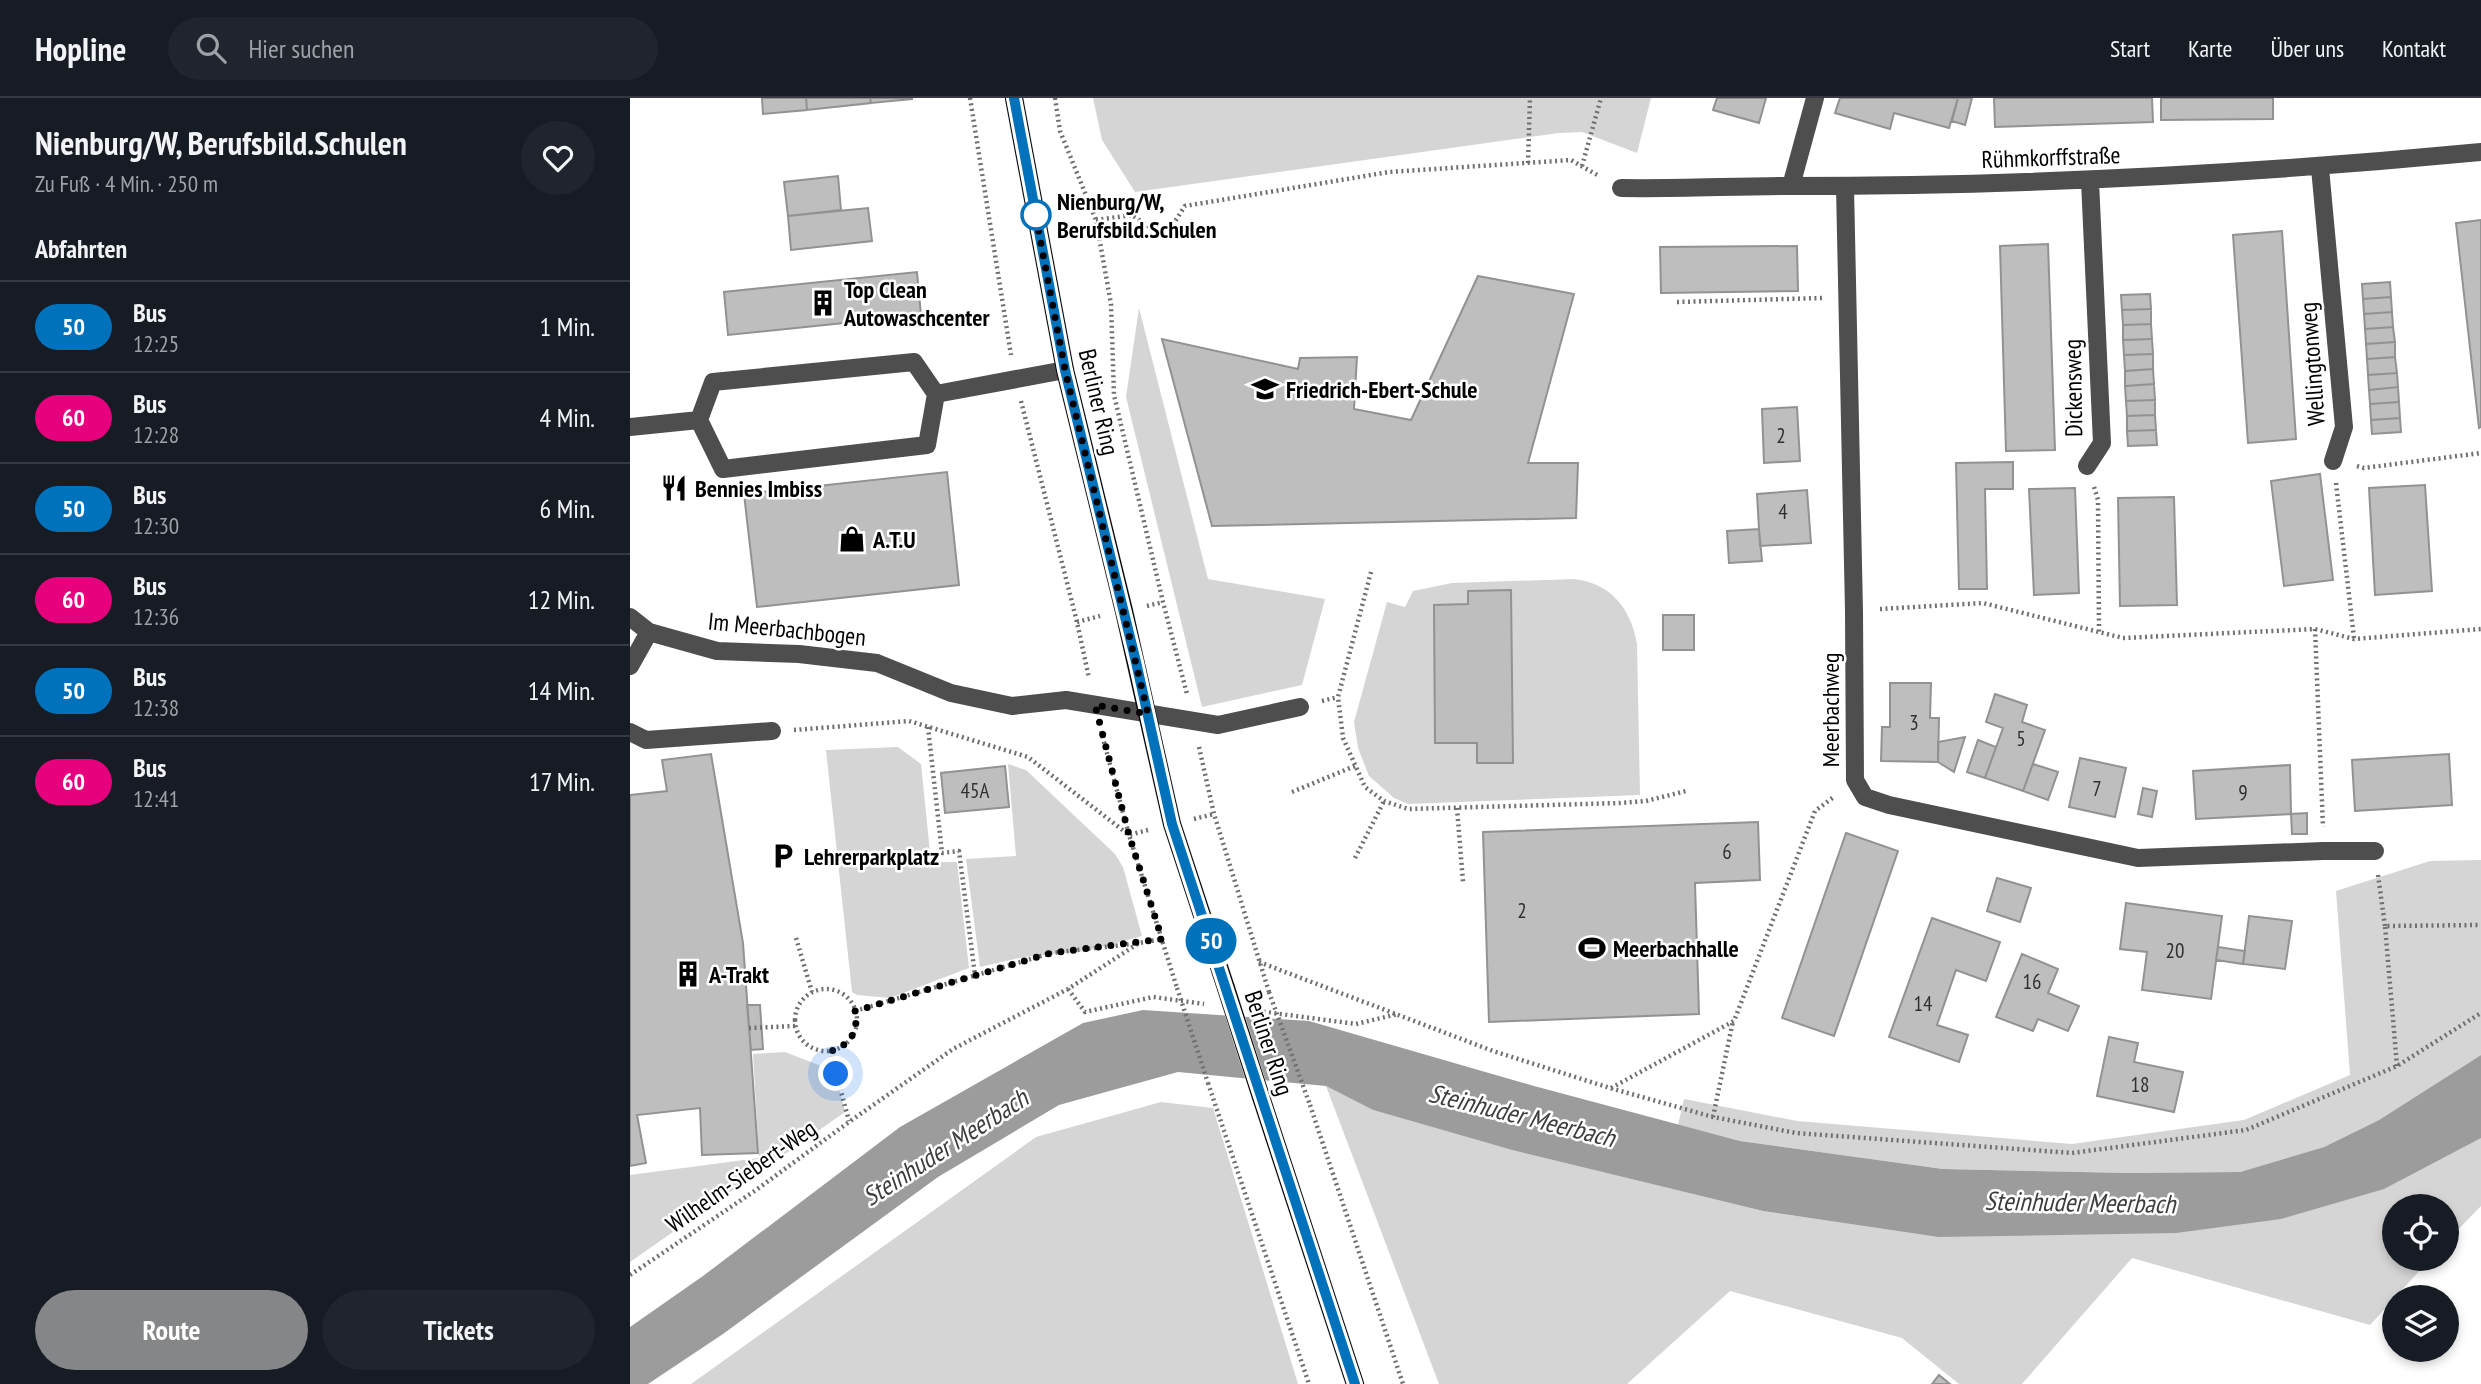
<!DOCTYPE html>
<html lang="de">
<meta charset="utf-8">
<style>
:root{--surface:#171b24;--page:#20242c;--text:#f1f3f6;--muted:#9ea1a6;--line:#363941;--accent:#858687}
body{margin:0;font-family:"PT Sans Narrow",sans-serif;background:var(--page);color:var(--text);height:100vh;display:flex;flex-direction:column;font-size:26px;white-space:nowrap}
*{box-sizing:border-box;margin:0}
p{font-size:23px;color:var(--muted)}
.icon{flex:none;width:38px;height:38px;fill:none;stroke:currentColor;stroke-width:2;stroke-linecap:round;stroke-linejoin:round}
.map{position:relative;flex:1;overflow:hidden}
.drawer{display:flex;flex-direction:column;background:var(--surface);width:630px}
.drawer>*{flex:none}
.badge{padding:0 14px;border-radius:23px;font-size:24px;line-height:46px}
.buttons{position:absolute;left:1752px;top:1096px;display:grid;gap:14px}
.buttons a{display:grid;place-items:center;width:77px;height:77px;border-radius:50%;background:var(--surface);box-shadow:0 4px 10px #0003;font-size:35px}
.you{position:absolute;width:35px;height:35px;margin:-18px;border:5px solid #fff;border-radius:50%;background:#1a73e8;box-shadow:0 0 0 10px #1a73e833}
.map>.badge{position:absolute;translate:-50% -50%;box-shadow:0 0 0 4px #fff}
h2{padding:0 35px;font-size:26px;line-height:63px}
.round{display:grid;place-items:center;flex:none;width:74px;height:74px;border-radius:37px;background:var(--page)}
.overview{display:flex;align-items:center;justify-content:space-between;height:119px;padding:0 35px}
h1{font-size:33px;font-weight:800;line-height:52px}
.cta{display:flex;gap:14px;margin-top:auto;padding:14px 35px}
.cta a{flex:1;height:80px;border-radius:42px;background:var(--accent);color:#fff;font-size:28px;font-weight:800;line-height:80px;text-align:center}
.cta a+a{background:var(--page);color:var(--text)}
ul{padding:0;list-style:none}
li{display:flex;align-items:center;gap:21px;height:91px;padding:0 35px;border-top:2px solid var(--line)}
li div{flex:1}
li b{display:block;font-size:26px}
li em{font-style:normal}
li .badge{min-width:77px;font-weight:700;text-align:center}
header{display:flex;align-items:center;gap:42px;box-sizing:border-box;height:98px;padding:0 35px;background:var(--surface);border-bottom:2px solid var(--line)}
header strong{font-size:33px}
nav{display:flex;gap:38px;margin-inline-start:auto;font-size:24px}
.search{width:490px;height:63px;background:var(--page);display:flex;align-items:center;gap:18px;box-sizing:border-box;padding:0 24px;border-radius:38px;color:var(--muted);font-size:26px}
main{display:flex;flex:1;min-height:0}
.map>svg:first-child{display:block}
.green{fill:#d5d5d5}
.water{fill:#9c9c9c}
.building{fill:#bebebe;stroke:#929292;stroke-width:2}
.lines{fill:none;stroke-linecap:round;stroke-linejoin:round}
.major-casing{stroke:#dbdbdb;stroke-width:19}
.path{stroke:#707070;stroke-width:4.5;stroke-dasharray:2 3.5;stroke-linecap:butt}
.minor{stroke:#4e4e4e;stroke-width:18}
.major{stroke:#000;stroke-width:18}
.major-bridge-casing{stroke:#dbdbdb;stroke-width:19;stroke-linecap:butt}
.path-bridge{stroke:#707070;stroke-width:4.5;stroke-dasharray:2 3.5;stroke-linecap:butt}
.major-bridge{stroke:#000;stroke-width:18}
.line-casing{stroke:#fff;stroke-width:16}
.line{stroke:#0072bc;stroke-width:10}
.walk{stroke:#000;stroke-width:7;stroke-dasharray:0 12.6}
.stop-dot{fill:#fff;stroke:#0072bc;stroke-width:3.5}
.labels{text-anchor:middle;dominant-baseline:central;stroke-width:5;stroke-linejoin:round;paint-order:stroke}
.number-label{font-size:21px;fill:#303030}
.street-label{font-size:24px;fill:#000;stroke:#fff}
.stop-label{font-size:24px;font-weight:bold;fill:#000;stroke:#fff;text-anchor:start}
.poi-label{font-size:24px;font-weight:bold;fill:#000;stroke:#fff;text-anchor:start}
.water-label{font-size:26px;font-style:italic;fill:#3d3d3d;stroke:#fff}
</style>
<header>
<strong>Hopline</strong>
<div class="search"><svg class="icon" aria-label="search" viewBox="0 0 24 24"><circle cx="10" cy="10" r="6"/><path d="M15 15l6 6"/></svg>Hier suchen</div>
<nav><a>Start</a><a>Karte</a><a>Über uns</a><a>Kontakt</a></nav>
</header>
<main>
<section class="drawer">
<div class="overview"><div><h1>Nienburg/W, Berufsbild.Schulen</h1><p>Zu Fuß · 4 Min. · 250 m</p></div><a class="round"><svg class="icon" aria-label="heart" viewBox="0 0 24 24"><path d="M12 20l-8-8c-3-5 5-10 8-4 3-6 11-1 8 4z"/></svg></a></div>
<h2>Abfahrten</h2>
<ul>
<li><span class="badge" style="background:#0072bc;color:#fff">50</span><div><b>Bus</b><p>12:25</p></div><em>1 Min.</em></li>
<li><span class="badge" style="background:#e6007e;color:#fff">60</span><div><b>Bus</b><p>12:28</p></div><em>4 Min.</em></li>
<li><span class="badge" style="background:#0072bc;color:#fff">50</span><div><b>Bus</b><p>12:30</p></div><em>6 Min.</em></li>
<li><span class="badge" style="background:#e6007e;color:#fff">60</span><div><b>Bus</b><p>12:36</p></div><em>12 Min.</em></li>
<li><span class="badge" style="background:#0072bc;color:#fff">50</span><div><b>Bus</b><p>12:38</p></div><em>14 Min.</em></li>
<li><span class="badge" style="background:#e6007e;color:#fff">60</span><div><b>Bus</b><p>12:41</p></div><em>17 Min.</em></li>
</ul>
<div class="cta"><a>Route</a><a>Tickets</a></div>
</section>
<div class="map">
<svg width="1851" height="1286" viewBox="0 0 1851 1286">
<rect width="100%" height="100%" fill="#fff"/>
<path class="green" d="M463 0H1021L1007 55 952 34 929 35 505 94 472 42Z
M509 210 578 481 695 501 672 587 572 609 496 299Z
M944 481C981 485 1001 511 1007 546L1010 697 778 706 764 700 739 678 728 650 724 624 757 504 775 509 783 493 822 485Z
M268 649 291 666 301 764H327L339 870 260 900 227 897 222 894 196 652Z
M378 666 396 672 485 756 493 769 512 838 456 853 394 859 350 869 336 761 386 758Z
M1851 762V957L1749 1022 1694 1049 1610 1074 1499 1075 1313 1071 1110 1043 1048 1027 1054 1001 1167 1023 1442 1046 1614 1022 1720 977 1706 793 1800 763Z
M155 954 204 973 215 1014 0 1164V1077L129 1060 123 956Z
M696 988 743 1012 882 1052 1133 1113 1308 1139 1851 1039V1108L1817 1143 1816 1108H1764V1160H1801L1740 1227 1502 1160 1392 1286H1329L1272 1240 1100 1193 997 1286H809Z
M531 1004 583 1010 668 1286H61L406 1039Z"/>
<path class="water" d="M513 912 679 923 904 988 1110 1043 1313 1071 1499 1075 1610 1074 1694 1049 1749 1022 1851 957V1040L1754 1091 1651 1121 1546 1135 1308 1139 1133 1113 882 1052 743 1012 696 988 548 974 429 1007 308 1079 93 1236 18 1286H0V1229L73 1178 270 1029 453 925Z"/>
<path class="building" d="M132 0H176L177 12 133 16Z
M176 0H240L241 5 177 12Z
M240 0H282V1L241 5Z
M1087 0H1136L1129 25 1083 12Z
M1210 0H1328L1319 30 1264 15 1260 31 1205 15Z
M1328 0H1342L1335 27 1322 23Z
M1364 0H1522L1523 24 1365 29Z
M1531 0H1643V21L1531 22Z
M208 78 211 112 158 118 154 84Z
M238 110 242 143 161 152 158 118Z
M1851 122V329L1849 330 1826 125Z
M1652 133 1666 341 1618 345 1603 137Z
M1418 146 1425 352 1376 353 1370 148Z
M1167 148 1168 193 1031 195 1030 149Z
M287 174 291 217 98 237 94 194Z
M848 178 944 196 898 365H948L946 420 582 428 532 241 668 271 670 260 727 259 724 311 781 322Z
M1760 184 1761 199 1733 201 1732 186Z
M1520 196 1521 211 1492 212 1491 197Z
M1761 199 1762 214 1734 216 1733 201Z
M1521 211V226L1493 227 1492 212Z
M1762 214 1763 229 1735 231 1734 216Z
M1521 226 1522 241 1493 242V227Z
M1763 229 1765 244 1736 246 1735 231Z
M1522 241 1523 256 1494 257 1493 242Z
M1765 244V259L1737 261 1736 246Z
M1523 256V271L1495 273 1494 257Z
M1765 259 1767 275 1738 277 1737 261Z
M1523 271 1524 286 1495 288V273Z
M1767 275 1768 289 1739 292 1738 277Z
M1524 286 1525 302 1496 303 1495 288Z
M1768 289 1769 304 1740 306 1739 292Z
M1525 302V317L1497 318 1496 303Z
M1769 304 1770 320 1741 322 1740 306Z
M1167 309 1170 363 1134 365 1132 311Z
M1525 317 1526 332 1497 333V318Z
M1770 320 1771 334 1742 336 1741 322Z
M1526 332 1527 347 1498 348 1497 333Z
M1383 364V391H1355L1357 491H1329L1326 365Z
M317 374 329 487 127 509 114 396Z
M1690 376 1703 482 1654 488 1641 383Z
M1795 387 1802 493 1745 497 1739 390Z
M1445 390 1449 495 1404 497 1399 391Z
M1177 392 1181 445 1130 448 1127 396Z
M1544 399 1547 507 1490 508 1488 400Z
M1129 431 1132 463 1099 465 1097 433Z
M881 492 883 665H847V645H805L804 507 838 506V493Z
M1033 517H1064V552H1033Z
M1260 585H1301L1300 620H1309L1308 664 1251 663 1252 629H1260Z
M1365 596 1397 607 1392 624 1415 632 1393 693 1355 680 1373 630 1356 624Z
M1335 639 1324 674 1308 664V644Z
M1348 642 1366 649 1355 680 1337 674Z
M81 656 113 845 128 1055 72 1057 70 1010 7 1017 16 1065 0 1068V697L37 693 32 662Z
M1819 656 1822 707 1725 713 1722 662Z
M1450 660 1496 670 1485 719 1439 709Z
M1403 666 1428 674 1418 702 1393 693Z
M1660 667 1661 716 1566 721 1563 673Z
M375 668 379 709 315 715 311 675Z
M1513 690 1527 693 1522 719 1508 716Z
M1677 715V736H1662L1661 716Z
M1128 724 1130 782 1065 785 1069 916 859 924 853 734Z
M1216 735 1268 753 1204 938 1152 920Z
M1367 780 1401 790 1390 824 1357 813Z
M1496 805 1592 818 1581 901 1512 892 1517 854 1490 851Z
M1619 818 1662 823 1655 871 1613 866Z
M1302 820 1370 844 1356 883 1326 872 1307 927 1338 937 1329 964 1259 939Z
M1588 849 1615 853 1613 866 1586 862Z
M1392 856 1428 871 1418 895 1449 908 1438 933 1408 921 1403 933 1366 919Z
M117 907H130L133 951 121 952Z
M1479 939 1508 945 1504 964 1553 974 1544 1014 1467 998Z
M1309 1277 1320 1286H1302Z"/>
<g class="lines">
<g class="major-casing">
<path id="major" d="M384 0 435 272 494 513 542 726 596 890
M631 999 725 1286"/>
</g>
<path class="path" d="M340 0 381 257
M425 0 430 33 466 122 481 206 484 297 533 504 557 596
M898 65 900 0
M952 68 971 0
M466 122 502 117 524 132 542 128 555 108 759 74 941 62 969 78
M1047 204 1192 200
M391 303 447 524 459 580
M1727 368 1734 370 1851 355
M1706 385 1724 540
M1464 389 1468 402 1469 534
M741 474 708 599 713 640 735 689 754 703 778 711 990 705 1016 703 1056 693
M517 508 533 504
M1250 511 1353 505 1493 540 1685 531 1724 541 1851 531
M447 524 470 518
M1685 531 1693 729
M692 603 708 599
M298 629 312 755 329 753 345 877
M164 632 279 623 398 659 499 737 518 732
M471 633 499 737 547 890
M569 649 584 716 639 894
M662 694 725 668
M827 710 833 784
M564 721 584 716
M725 760 754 703
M1748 777 1755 828
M166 840 182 894
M629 864 863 953 980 990 1083 1019 1166 1035 1442 1055 1616 1032 1767 968 1851 915
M438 891 455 914 523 899 574 906
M165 922a31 31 0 1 1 62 0a31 31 0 1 1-62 0Z
M225 913 421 855 509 845
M628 913 726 926 768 916
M119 930 165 928
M200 953 219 1023
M1767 968 1755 828 1851 827
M578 985 679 1286
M981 990 1104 923 1185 713 1205 698
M680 1007 773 1286
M1083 1019 1103 923
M0 1177 126 1092 219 1024 323 951 438 891 509 845 532 841"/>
<path class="minor" d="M1690 70 1714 329 1703 363
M1161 88 1185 0
M1215 89 1224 513 1225 682 1235 699 1259 707 1508 760 1693 753H1745
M991 90C1048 91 1105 88 1161 88 1392 88 1622 76 1851 54
M306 296 435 272
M0 329 69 322 83 284 284 264 306 296 297 347 93 371 69 322
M1457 368 1472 345 1460 83
M0 519 19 534 87 553 169 556 247 565 321 595 382 608 436 602 588 627 670 609
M0 568 19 534
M0 634 16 642 142 633"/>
<use href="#major" class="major"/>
<g class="major-bridge-casing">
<path id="major-bridge" d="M596 890 631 999"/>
</g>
<path class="path-bridge" d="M547 890 578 985
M639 894 680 1007"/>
<use href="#major-bridge" class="major-bridge"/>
</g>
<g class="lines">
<g class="line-casing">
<path id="line" d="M384 0 435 272 506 564 542 726 725 1286"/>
</g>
<use href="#line" class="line"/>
<path class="walk" d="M206 976 201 953C220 947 229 933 225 913L421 855 532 841 499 737 465 607 518 616 435 272 404 109 406 117"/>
</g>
<defs>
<g id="building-bare" transform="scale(2.1)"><path d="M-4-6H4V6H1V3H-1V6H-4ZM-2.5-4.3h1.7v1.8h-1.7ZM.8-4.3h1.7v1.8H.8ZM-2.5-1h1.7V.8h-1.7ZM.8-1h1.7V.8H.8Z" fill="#000" stroke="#fff" stroke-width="2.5" paint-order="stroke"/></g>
<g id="school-bare" transform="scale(2.1)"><path d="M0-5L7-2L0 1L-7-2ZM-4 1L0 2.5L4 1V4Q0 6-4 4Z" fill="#000" stroke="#fff" stroke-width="2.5" paint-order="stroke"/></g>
<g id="restaurant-bare" transform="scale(2.1)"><path d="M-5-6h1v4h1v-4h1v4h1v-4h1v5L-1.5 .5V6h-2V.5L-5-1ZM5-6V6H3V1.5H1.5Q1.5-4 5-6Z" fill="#000" stroke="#fff" stroke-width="2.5" paint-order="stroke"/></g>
<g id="shop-bare" transform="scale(2.1)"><path d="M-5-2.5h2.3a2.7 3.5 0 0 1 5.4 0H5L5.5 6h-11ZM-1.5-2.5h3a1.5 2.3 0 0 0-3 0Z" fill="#000" stroke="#fff" stroke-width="2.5" paint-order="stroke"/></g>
<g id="parking-bare" transform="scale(2.1)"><path d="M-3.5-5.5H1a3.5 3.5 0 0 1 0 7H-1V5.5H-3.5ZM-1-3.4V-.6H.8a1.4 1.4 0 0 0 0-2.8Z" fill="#000" stroke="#fff" stroke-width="2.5" paint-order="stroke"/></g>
<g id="stadium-bare" transform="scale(2.1)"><path d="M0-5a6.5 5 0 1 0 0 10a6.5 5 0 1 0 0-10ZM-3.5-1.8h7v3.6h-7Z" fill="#000" stroke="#fff" stroke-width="2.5" paint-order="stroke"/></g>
</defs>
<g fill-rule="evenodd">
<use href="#building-bare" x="193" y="205"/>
<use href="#school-bare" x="635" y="291"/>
<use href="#restaurant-bare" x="44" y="390"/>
<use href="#shop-bare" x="222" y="441"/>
<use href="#parking-bare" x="153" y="758"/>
<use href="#stadium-bare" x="962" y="850"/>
<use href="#building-bare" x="58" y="876"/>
</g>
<circle class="stop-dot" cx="406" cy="117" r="14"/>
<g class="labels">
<g class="number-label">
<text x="1151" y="337">2</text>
<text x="1153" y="413">4</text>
<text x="1284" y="624">3</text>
<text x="1391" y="640">5</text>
<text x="1467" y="690">7</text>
<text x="345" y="692">45A</text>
<text x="1613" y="694">9</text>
<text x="1097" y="753">6</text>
<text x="892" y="812">2</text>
<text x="1545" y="852">20</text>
<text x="1402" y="883">16</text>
<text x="1293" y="905">14</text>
<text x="1510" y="986">18</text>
</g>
<g class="street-label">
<text transform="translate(1421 59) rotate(-2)">Rühmkorffstraße</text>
<text transform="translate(1682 266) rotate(-94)">Wellingtonweg</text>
<text transform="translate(1443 290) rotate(-91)">Dickensweg</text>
<text transform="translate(469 304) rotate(77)">Berliner Ring</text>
<text transform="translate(157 531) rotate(6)">Im Meerbachbogen</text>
<text transform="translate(1200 612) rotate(-90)">Meerbachweg</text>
<text transform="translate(639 945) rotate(72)">Berliner Ring</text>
<text transform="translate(111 1078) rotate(-35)">Wilhelm-Siebert-Weg</text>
</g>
<g class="stop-label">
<text x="427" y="103">Nienburg/W,<tspan x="427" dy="28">Berufsbild.Schulen</tspan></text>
</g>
<g class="poi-label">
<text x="214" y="191">Top Clean<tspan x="214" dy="28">Autowaschcenter</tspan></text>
<text x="656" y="291">Friedrich-Ebert-Schule</text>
<text x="65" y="390">Bennies Imbiss</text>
<text x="243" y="441">A.T.U</text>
<text x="174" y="758">Lehrerparkplatz</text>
<text x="983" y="850">Meerbachhalle</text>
<text x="79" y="876">A-Trakt</text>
</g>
<g class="water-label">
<text transform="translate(892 1017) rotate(14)">Steinhuder Meerbach</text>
<text transform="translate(315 1049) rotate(-33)">Steinhuder Meerbach</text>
<text transform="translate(1450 1104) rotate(1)">Steinhuder Meerbach</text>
</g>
</g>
</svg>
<div class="buttons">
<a><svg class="icon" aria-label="locate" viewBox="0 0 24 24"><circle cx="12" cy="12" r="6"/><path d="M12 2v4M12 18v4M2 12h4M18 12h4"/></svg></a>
<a><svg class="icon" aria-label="layers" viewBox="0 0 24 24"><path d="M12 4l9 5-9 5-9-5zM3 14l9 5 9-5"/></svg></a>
</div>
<div class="you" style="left:206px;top:976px"></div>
<b class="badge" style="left:581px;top:843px;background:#0072bc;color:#fff">50</b>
</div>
</main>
